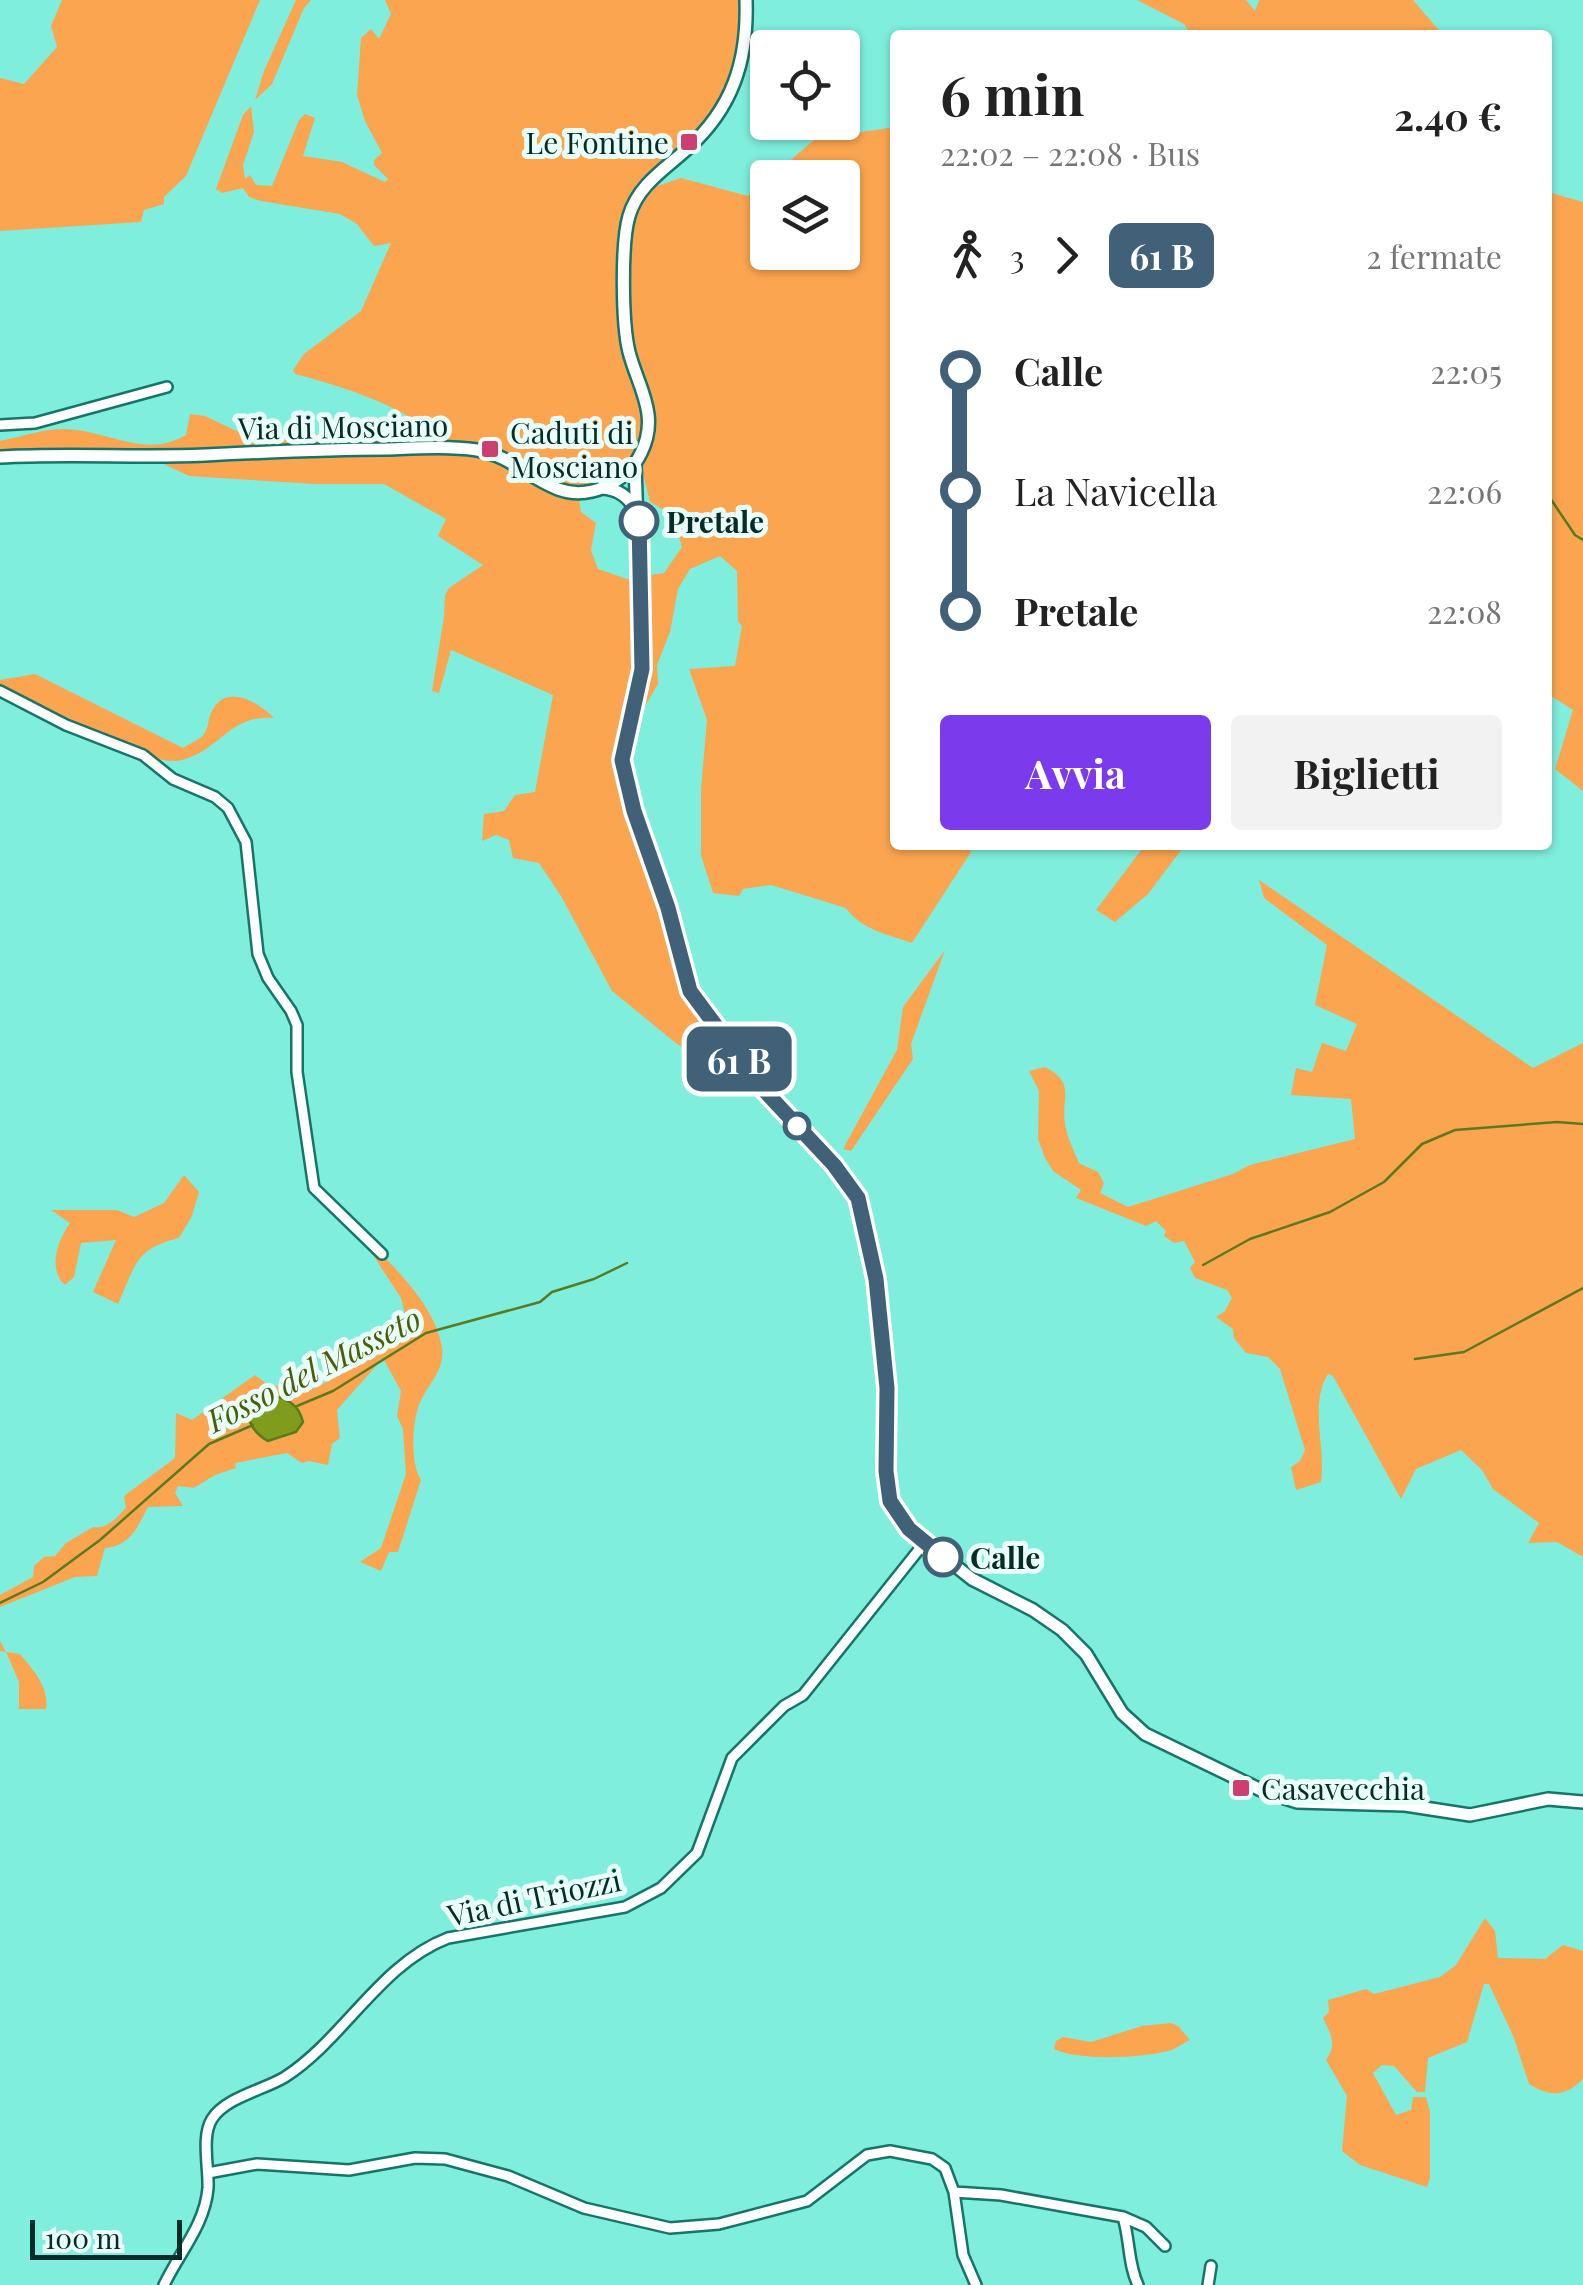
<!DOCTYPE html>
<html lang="it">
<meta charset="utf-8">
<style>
:root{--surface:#fff;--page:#f2f2f2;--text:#222;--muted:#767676;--accent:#7c3aed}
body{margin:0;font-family:"Playfair Display",serif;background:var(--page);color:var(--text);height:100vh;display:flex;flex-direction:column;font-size:38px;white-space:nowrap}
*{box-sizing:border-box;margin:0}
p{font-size:32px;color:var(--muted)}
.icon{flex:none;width:55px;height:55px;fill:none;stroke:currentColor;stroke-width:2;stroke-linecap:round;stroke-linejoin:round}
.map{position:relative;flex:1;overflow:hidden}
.drawer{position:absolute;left:890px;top:30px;width:662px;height:820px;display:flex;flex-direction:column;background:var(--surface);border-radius:10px;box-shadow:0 2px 8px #0004}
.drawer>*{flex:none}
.badge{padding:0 20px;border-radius:15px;font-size:35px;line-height:65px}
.tools{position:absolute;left:750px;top:30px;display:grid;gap:20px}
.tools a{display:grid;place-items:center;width:110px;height:110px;border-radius:10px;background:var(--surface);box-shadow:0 2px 8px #0004;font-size:50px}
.scale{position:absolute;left:30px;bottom:25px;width:152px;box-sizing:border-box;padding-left:10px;border:5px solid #062c27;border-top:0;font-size:28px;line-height:35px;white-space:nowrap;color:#062c27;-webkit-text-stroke:8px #e9fdf9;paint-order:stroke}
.map>.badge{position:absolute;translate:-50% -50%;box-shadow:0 0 0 5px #fff}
.legs{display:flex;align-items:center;gap:15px;height:110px;padding:0 50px;font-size:32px}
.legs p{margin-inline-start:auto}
.head{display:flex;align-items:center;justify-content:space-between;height:170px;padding:0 50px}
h1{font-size:55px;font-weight:700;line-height:75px}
.cta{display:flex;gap:20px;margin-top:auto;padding:20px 50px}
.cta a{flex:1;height:115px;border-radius:10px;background:var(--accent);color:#fff;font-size:40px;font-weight:700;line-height:115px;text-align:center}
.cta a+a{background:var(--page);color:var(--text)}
ul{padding:0 50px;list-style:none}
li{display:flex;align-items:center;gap:35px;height:120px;font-size:38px}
li i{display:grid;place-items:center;width:15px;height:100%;margin:0 12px;background:currentColor}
li i::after{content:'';width:25px;height:25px;margin:-12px;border:8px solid;border-radius:50%;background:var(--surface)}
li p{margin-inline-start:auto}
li:first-child i{background:linear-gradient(#0000 50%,currentColor 0)}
li:last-child i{background:linear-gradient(currentColor 50%,#0000 0)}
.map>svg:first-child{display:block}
.green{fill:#fba550;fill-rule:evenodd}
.water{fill:#7f9c1c;stroke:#5b7a1f;stroke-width:2.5}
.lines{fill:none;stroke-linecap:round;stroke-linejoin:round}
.stream{stroke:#5b7a1f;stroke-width:2.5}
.street-casing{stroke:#157569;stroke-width:14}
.secondary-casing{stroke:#157569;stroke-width:16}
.street{stroke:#fff;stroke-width:9}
.secondary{stroke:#fff;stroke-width:11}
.line-1-casing{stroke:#fff;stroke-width:22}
.line-1{stroke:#406178;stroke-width:15}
.poi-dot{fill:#cb3f71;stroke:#e9fdf9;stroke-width:4}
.stop-1-dot{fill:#fff;stroke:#406178;stroke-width:5}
.labels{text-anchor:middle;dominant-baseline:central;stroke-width:10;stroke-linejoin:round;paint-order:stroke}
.poi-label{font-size:30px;fill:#062c27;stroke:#e9fdf9;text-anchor:start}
.street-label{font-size:30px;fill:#062c27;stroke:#e9fdf9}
.stop-label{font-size:30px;font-weight:bold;fill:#062c27;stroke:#e9fdf9;text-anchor:start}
.water-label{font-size:32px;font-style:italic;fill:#4b5e05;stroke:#e9fdf9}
</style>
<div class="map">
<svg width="1583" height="2285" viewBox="0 0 1583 2285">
<rect width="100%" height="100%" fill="#7feedd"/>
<path class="green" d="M62 0H260L186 176 164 197V204L144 210 141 222 0 231V78L24 84 57 47 51 26Z
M296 0H311L304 8 272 84 255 100 264 71Z
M385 0H746L747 31 725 106 642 191 681 178 748 196 767 180 768 252H842V178L771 177 815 139 895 127V845H968L971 852 912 943C889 935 860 929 846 908L771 885 743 889 739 896 713 893 701 855V789L707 720 689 669 735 666 742 626 738 621 737 571 720 556 690 569 678 589 670 632 657 665 658 684 624 742 622 760 690 991 762 1088 718 1069 677 1044 612 991 561 896 539 863 513 858 509 840 496 835 482 841 484 814 504 811 515 795 535 792 553 695 451 650 439 693 432 691 444 617 445 595 449 588 483 565 438 536 446 519 384 484H315L189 476 145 455 0 457V441C20 437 43 429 63 429 107 429 144 460 186 435L190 414 205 416 245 435 434 433C396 404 342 386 295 374L293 370 304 354 361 311 391 243 374 246 357 224 340 214 261 201 249 197 243 188 222 193 216 189 243 115 251 106 254 132 243 165 245 179 250 175 256 185 272 186 299 120 305 114 315 118 303 156 342 162 385 182 388 179 374 165V160L382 153 365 121 357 95 361 38 371 29 379 39 391 14ZM633 459 640 462 650 502C671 511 676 526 682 547L664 573 627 579 598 569 591 550 596 523 581 512 578 492 599 483Z
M1137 0H1246L1255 11 1259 0H1413L1443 35H1191L1184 24Z
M1548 192 1583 202V791L1555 769 1573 710 1548 694Z
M35 674 183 748C188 744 200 740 204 734 209 728 208 717 212 711 227 682 259 703 274 718 230 714 219 751 182 760 169 763 156 758 143 755L0 691V680Z
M1145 845H1185L1148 894 1115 922 1096 910Z
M1259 880 1533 1068 1583 1043V1557L1557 1542 1528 1543 1539 1523 1493 1489 1482 1470 1461 1450 1416 1469 1401 1499 1333 1376 1328 1374C1309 1404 1326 1447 1321 1482L1296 1490 1291 1467 1300 1461 1305 1450 1280 1369 1268 1357 1246 1353 1234 1338 1233 1329 1216 1317 1225 1311 1232 1298 1227 1290 1195 1278 1190 1268 1195 1262 1184 1241 1174 1243 1164 1236 1166 1231 1156 1221 1146 1226 1076 1198 1081 1190 1053 1171 1045 1158 1038 1139 1039 1091 1029 1071 1045 1067C1076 1083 1061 1097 1065 1124 1067 1137 1074 1151 1079 1163L1098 1172 1104 1183 1100 1193 1128 1207 1233 1174 1250 1165 1355 1139 1351 1099 1291 1095 1296 1068 1312 1072 1322 1043 1346 1051 1357 1024 1315 1005 1327 945 1264 898Z
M945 950 911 1044 913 1059 851 1151 843 1149 897 1050 903 1007Z
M184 1175 199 1192 192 1216 179 1238C134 1249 136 1265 118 1304L93 1292 116 1240 81 1243 74 1277 65 1285C47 1269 58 1240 70 1223L51 1210H117L134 1217 164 1203Z
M368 1240C396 1269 436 1307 442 1348 445 1371 427 1385 419 1405 412 1424 410 1463 421 1480L398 1552H389L381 1571 360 1562 381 1548 406 1474 403 1429 397 1416 401 1391 383 1358 337 1410 340 1438 332 1444 328 1465 309 1461 302 1463 287 1453 235 1463 236 1468 215 1475 194 1488 178 1486 175 1493 183 1506 148 1507C137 1528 130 1546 105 1548L97 1576 75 1577 0 1607V1595L33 1577 34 1566 44 1557 55 1556 66 1543 93 1527C107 1530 117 1517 126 1508L124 1496 175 1458 176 1413 192 1420 255 1375 268 1385 311 1390 363 1363 371 1351 409 1329 401 1298 371 1252Z
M0 1641 6 1652 20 1654C34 1671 49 1687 46 1709H19V1682L6 1652 0 1651Z
M1485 1918 1495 1931 1498 1958 1545 1959 1563 1945 1583 1951V2079C1565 2097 1550 2097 1529 2084L1514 2038 1489 1984H1484L1467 2042 1428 2058 1425 2092H1417L1394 2066 1382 2065 1373 2073 1396 2115 1411 2110 1413 2097H1426L1430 2112V2178L1427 2187 1360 2165 1342 2151 1347 2096 1326 2060C1338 2044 1330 2033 1323 2018L1329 2012 1328 2000 1366 1989 1374 1994 1440 1977 1456 1965Z
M1171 2023 1178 2026 1190 2040C1183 2043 1175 2050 1168 2051 1140 2058 1079 2061 1054 2049L1056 2041 1063 2037 1091 2042 1142 2026Z"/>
<path class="water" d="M268 1394C286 1399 298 1402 303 1422L296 1432 268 1441C254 1433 246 1422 249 1405Z"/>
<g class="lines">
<path class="stream" d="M1548 495 1575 535 1583 540
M1203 1265 1250 1239 1330 1212 1384 1182 1422 1144 1455 1130 1557 1122 1583 1124
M1415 1359 1464 1352 1583 1288
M297 1406 333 1391 426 1333 540 1302 552 1292 594 1279 627 1263
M0 1603 43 1582 100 1540 209 1444 253 1425"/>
<g class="street-casing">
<path id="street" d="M0 425 35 423 167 387
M0 691 66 725 143 755 173 779 215 797 228 808 246 842 258 954 268 978 291 1011 297 1025V1072L314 1188 382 1254
M208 2173 257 2164 349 2170 415 2158 445 2159 508 2176 584 2208 670 2228 719 2224 807 2201 867 2155 890 2151 932 2159 945 2168 954 2192 963 2255 976 2285
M954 2192 1001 2195 1123 2217 1146 2227 1165 2246
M1123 2217C1130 2240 1128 2264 1138 2285
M164 2285C179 2253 205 2225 208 2188 209 2168 201 2136 212 2119 226 2097 264 2090 285 2077 345 2038 380 1964 448 1938L625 1907 661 1888 697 1853 732 1758 784 1706 803 1695 925 1542
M1208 2285 1211 2266"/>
</g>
<g class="secondary-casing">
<path id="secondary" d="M0 457C68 453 136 458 205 455 265 452 325 449 386 449 417 448 447 446 477 450 509 455 529 478 558 489 590 501 628 481 641 453 660 415 638 387 629 352 622 324 621 243 629 216 638 185 665 169 687 149 733 108 748 60 746 0
M635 465 642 669 622 760 634 811 668 908 690 991 762 1088 834 1165 858 1198 876 1279 887 1388V1487L897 1513 909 1529 972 1579 1033 1610 1062 1630 1086 1654 1122 1713 1145 1734 1263 1791 1297 1802 1405 1805 1470 1815 1548 1799 1583 1802
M602 488C619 489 630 497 637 513"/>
</g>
<use href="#street" class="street"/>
<use href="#secondary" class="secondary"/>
</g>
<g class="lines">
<g class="line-1-casing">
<path id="line-1" d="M639 521 642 669 622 760 634 811 668 908 690 991 762 1088 834 1165 858 1198 876 1279 887 1388 886 1471 890 1501 909 1529 943 1557"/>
</g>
<use href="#line-1" class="line-1"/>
</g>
<g class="poi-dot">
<rect x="679" y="132" width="20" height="20" rx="5"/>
<rect x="480" y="439" width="20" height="20" rx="5"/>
<rect x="1231" y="1778" width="20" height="20" rx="5"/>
</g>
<g class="stop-1-dot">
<circle cx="639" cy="521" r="18"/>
<circle cx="797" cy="1126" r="12"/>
<circle cx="943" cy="1557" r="18"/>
</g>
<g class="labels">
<g class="poi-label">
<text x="669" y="142" text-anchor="end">Le Fontine</text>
<text x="510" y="432">Caduti di<tspan x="510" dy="34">Mosciano</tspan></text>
<text x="1261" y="1788">Casavecchia</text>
</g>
<g class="street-label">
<text transform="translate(343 426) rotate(-1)">Via di Mosciano</text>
<text transform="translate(534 1897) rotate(-12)">Via di Triozzi</text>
</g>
<g class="stop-label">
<text x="666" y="521">Pretale</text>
<text x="970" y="1557">Calle</text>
</g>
<g class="water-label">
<text transform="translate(313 1368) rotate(-27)">Fosso del Masseto</text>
</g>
</g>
</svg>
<div class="tools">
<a><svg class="icon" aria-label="locate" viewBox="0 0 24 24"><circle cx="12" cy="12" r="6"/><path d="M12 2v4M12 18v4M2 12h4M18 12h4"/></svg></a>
<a><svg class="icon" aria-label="layers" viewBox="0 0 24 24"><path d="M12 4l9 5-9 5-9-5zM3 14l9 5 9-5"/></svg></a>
</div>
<div class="scale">100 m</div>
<b class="badge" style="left:739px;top:1059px;background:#406178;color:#fff">61 B</b>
<section class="drawer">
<div class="head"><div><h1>6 min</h1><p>22:02 – 22:08 · Bus</p></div><b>2.40 €</b></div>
<div class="legs"><svg class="icon" aria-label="walk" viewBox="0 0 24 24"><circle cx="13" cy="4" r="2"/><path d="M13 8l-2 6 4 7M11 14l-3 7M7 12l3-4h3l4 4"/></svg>3<svg class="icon" aria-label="forward" viewBox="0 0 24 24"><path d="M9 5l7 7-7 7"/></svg><b class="badge" style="background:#406178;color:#fff">61 B</b><p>2 fermate</p></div>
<ul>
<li><i style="color:#406178"></i><b>Calle</b><p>22:05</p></li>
<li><i style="color:#406178"></i><span>La Navicella</span><p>22:06</p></li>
<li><i style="color:#406178"></i><b>Pretale</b><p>22:08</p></li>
</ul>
<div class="cta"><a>Avvia</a><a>Biglietti</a></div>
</section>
</div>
